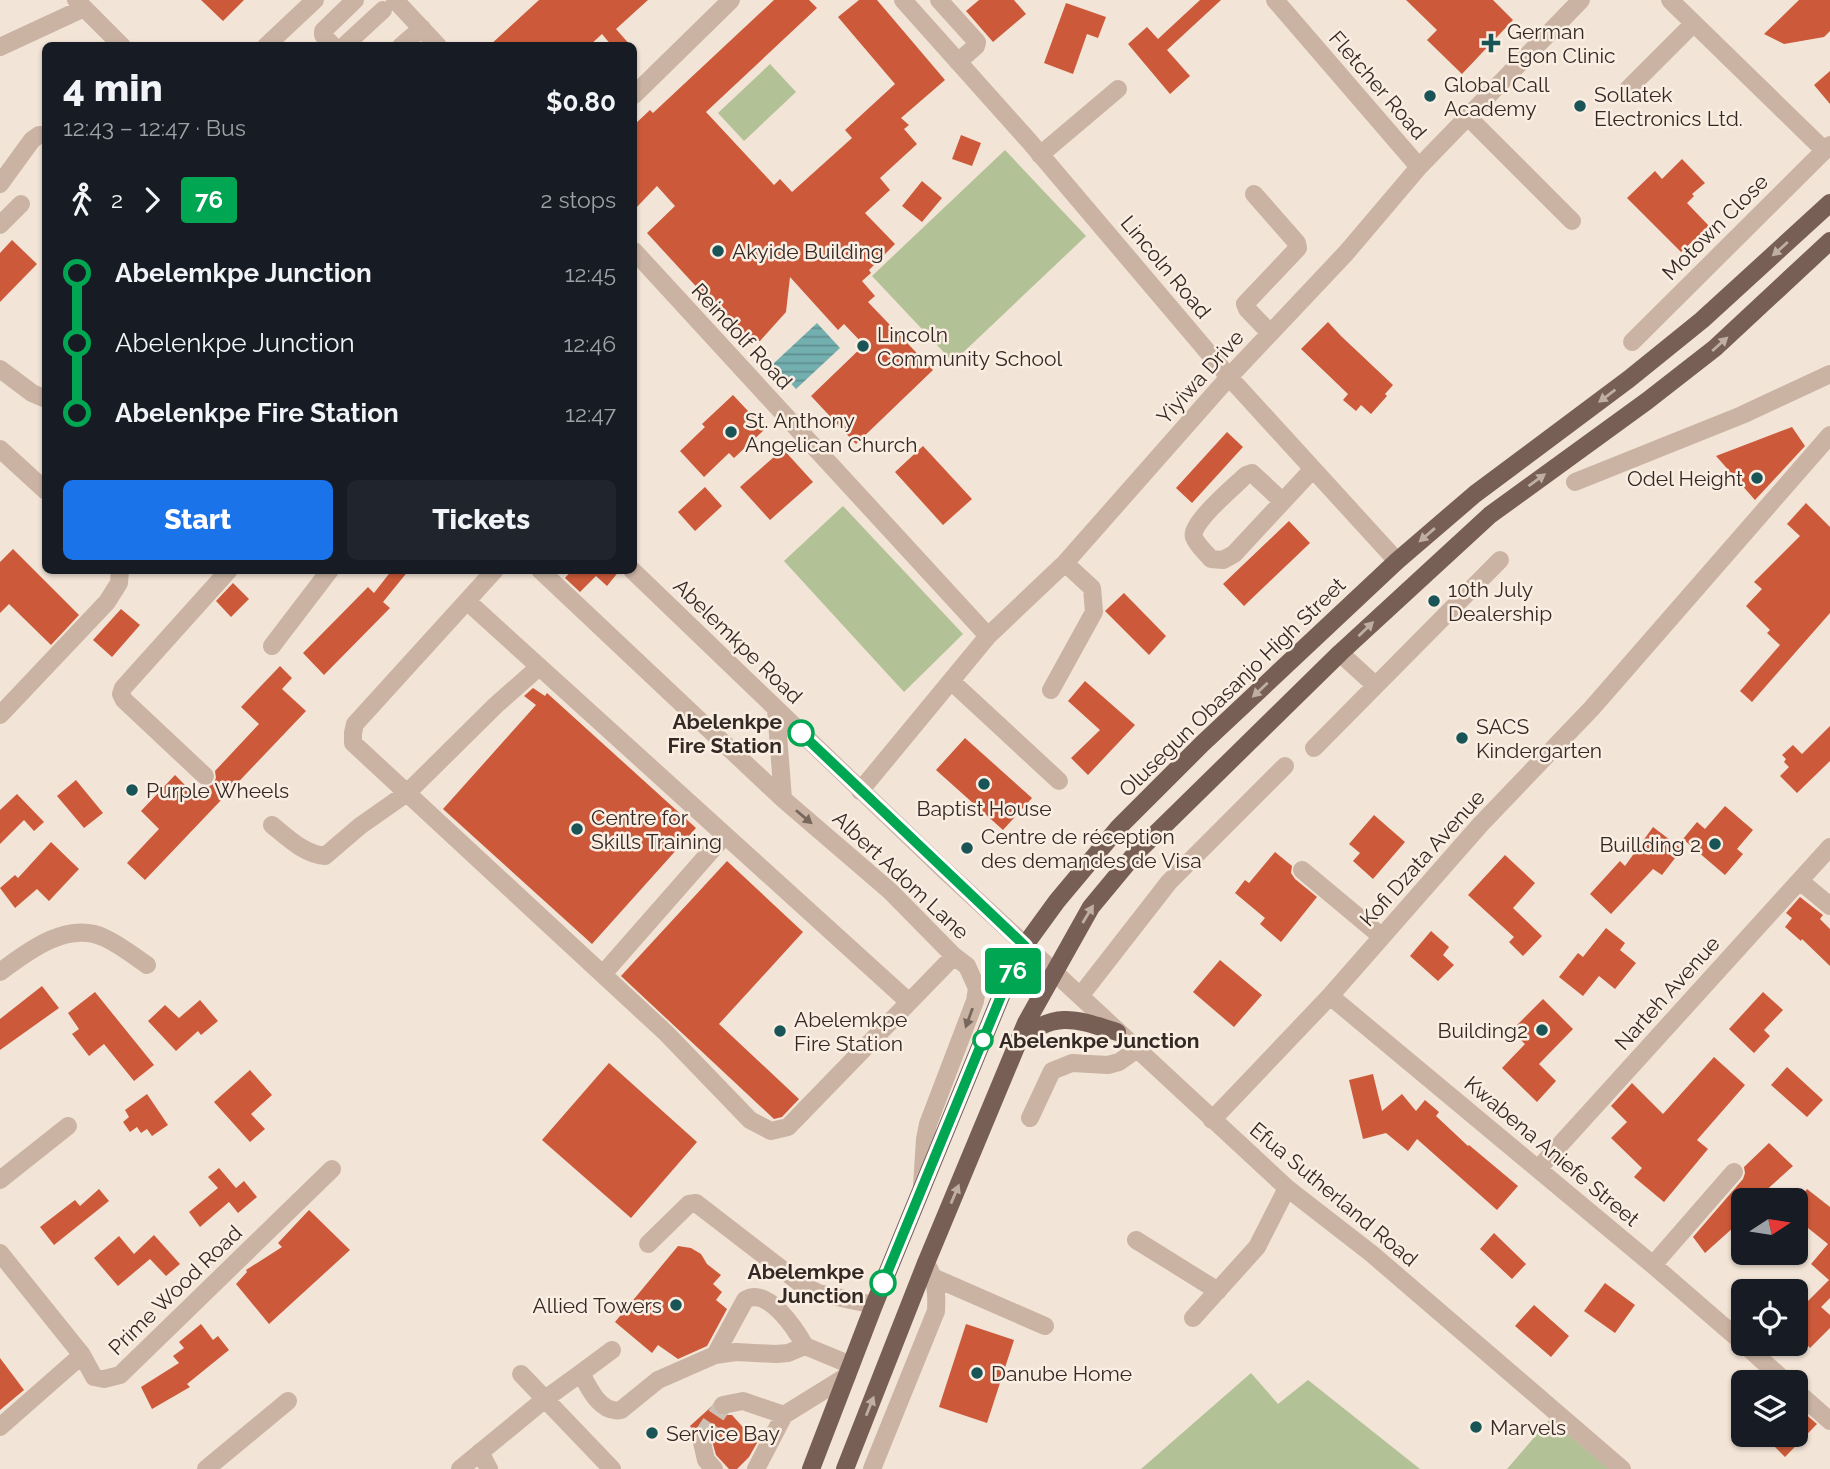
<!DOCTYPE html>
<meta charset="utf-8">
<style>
:root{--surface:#171b24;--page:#20242c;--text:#f1f3f6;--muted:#9ea1a6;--accent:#1a73e8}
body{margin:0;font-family:Raleway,sans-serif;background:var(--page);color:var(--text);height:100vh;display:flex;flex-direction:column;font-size:26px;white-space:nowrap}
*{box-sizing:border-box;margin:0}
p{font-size:23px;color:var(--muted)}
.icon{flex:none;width:38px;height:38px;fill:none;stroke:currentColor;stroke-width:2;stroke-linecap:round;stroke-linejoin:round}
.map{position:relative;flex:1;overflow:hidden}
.drawer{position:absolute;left:42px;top:42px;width:595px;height:532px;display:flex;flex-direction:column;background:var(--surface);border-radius:10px;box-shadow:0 2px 5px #0004}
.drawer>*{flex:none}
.badge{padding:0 14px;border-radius:5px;font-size:24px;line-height:46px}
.needle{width:46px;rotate:78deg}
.controls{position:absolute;left:1731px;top:1188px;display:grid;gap:14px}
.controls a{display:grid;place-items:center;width:77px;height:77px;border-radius:10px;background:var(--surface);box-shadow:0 2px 5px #0004;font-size:35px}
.map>.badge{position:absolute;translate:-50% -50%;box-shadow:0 0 0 4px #fff}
.legs{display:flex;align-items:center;gap:10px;height:77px;padding:0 21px;font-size:23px}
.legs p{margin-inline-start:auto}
.overview{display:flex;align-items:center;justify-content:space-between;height:119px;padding:0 21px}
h1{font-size:38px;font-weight:800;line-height:52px}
.primary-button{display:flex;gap:14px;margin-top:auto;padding:14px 21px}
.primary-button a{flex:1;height:80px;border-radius:10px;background:var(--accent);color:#fff;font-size:28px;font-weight:800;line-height:80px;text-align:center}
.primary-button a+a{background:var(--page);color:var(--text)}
ul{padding:0 21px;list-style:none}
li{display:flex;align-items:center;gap:24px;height:70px;font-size:26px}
li i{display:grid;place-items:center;width:10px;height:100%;margin:0 9px;background:currentColor}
li i::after{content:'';width:18px;height:18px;margin:-9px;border:5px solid;border-radius:50%;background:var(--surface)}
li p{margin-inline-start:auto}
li:first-child i{background:linear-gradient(#0000 50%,currentColor 0)}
li:last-child i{background:linear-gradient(currentColor 50%,#0000 0)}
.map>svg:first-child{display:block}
.green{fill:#b3c196}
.water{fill:url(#water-rules)}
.building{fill:#cc5a3a}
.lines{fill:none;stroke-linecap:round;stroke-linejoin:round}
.minor-tunnel{stroke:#ccbfb3;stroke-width:18;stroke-dasharray:18 9;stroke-linecap:butt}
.minor{stroke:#cab3a2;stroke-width:18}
.major{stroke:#775f55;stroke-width:18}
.oneway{fill:#bfaea3}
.oneway2{fill:#78675d}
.line-1-casing{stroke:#fff;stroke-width:16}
.line-1{stroke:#00a651;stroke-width:10}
.poi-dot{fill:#195457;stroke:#faeee2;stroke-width:2.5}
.stop-1-dot{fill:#fff;stroke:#00a651;stroke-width:3.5}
.labels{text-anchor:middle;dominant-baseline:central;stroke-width:5;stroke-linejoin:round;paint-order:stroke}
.poi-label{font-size:21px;fill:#342925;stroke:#faeee2;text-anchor:start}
.street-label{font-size:21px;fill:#342925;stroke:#faeee2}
.stop-label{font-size:21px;font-weight:bold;fill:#342925;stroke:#faeee2;text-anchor:end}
</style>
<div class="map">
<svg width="1830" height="1469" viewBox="0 0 1830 1469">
<defs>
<pattern id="water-rules" width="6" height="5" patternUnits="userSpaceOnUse" patternTransform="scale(1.75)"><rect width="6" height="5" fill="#74afb0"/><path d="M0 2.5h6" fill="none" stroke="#608e8f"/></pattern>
</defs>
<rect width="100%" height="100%" fill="#f2e4d6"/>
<path class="green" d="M770 64 796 92 744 141 718 113Z
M1005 150 1086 236 953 362 872 276Z
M843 506 963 634 904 692 784 561Z
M1251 1373 1278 1404 1308 1380 1420 1469H1141Z
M1550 1419 1609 1469H1507Z"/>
<path class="water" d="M817 323 840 348 796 389 773 364Z"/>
<path class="building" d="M201 0H244L223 21Z
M539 0H648L616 29 631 46H612L602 34 589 46H489Z
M774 0H809L817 8 706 112 774 185 780 179 792 192 852 138 845 130 895 84 838 17 859 0H877L945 80 901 118 909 125 904 129 917 144 880 178 890 190 865 213 895 244 869 270 871 273 862 281 875 296 868 302 933 370 856 444 811 396 864 345 844 324 838 330 790 277 786 312 760 341 747 342 647 233 675 206 657 186 634 210V125L650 110 653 113Z
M979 0H1014L1026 14 993 42 966 11Z
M1200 0H1221L1167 50 1190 76 1170 94 1128 44 1147 27 1158 39Z
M1406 0H1493L1513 20 1462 74 1427 40 1437 30Z
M1799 0H1830V31L1824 37 1784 44 1764 34Z
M1066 3 1106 17 1098 38 1087 34 1073 74 1044 63Z
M1830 71V104L1814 85Z
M961 135 981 143 972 166 952 159Z
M1682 159 1705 183 1692 194 1694 196 1687 203 1709 226 1681 252 1627 198 1655 171 1662 179Z
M922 181 942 198 922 222 902 206Z
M12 240 37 264 0 302V253Z
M1328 322 1341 336 1393 385 1385 394 1387 396 1371 414 1361 405 1356 411 1343 400 1348 394 1301 349Z
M733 395 765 429 734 458 729 453 704 477 680 451 705 427 702 424Z
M1792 427 1805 446 1755 500 1716 456Z
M1227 432 1243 447 1192 503 1176 488Z
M923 446 972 499 943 525 895 472Z
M783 449 813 482 770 520 740 487Z
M705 487 722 506 695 531 678 512Z
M1806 503 1830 527V613L1752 702 1740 691 1780 645 1767 633 1770 630 1746 606 1762 589 1754 582 1800 536 1787 524Z
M1289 521 1310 543 1244 606 1223 584Z
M13 549 79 615 51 645 9 604 0 613V562Z
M392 570H409L383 602 390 608 324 675 303 653 368 587 374 593Z
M572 570H620L607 586 596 576 580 592 565 578Z
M233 583 249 599 231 617 216 601Z
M1124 593 1166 636 1149 655 1105 611Z
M121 609 140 625 112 657 93 640Z
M280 666 292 678 282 689 306 711 145 880 127 863 159 829 141 811 175 775 193 793 200 786 208 787 213 784 216 778 215 771 259 724 241 707Z
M1085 681 1135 725 1088 775 1071 758 1100 730 1068 701Z
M533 688 545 696 547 693 696 828 592 944 443 809 536 705 524 696Z
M1830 726V761L1797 793 1780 776 1789 767 1784 762 1786 759 1782 755 1793 745 1802 754Z
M965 738 1032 798 1003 830 936 770Z
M76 780 103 813 84 828 57 796Z
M17 794 44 822 34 831 24 820 0 844V810Z
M1725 806 1753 830 1737 849 1743 854 1725 875 1683 839 1697 822 1705 829Z
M1374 815 1405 842 1373 879 1353 861 1360 853 1349 844Z
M1653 827 1682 849 1662 875 1653 869 1611 914 1590 894 1620 861 1625 866Z
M51 842 79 869 49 901 37 889 15 908 0 888 15 875 18 878Z
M1275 852 1292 866 1291 873 1295 879 1317 897 1281 942 1260 924 1265 918 1235 893 1245 880 1249 883Z
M1505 855 1535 883 1513 908 1542 936 1523 956 1509 942 1514 937 1468 895Z
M727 861 803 932 719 1024 799 1099 782 1117 774 1119 621 976Z
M1800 897 1823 915 1820 919 1830 929V966L1802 939 1801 941 1785 927 1792 918 1786 913Z
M1606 928 1625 943 1620 950 1636 963 1615 989 1599 976 1583 996 1559 977 1578 953 1583 957Z
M1431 931 1449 947 1443 955 1454 965 1438 981 1410 956Z
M1220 960 1262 995 1234 1027 1193 992Z
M42 986 59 1008 0 1050V1019Z
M95 992 154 1065 134 1081 104 1044 89 1056 72 1034 79 1029 68 1013Z
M1763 992 1783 1010 1764 1030 1770 1036 1754 1053 1729 1029Z
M1543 999 1573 1029 1539 1064 1556 1081 1537 1102 1502 1068 1525 1044 1511 1031Z
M200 1000 218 1021 201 1035 198 1031 176 1051 148 1021 165 1005 179 1018Z
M1714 1057 1745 1085 1697 1140 1708 1149 1664 1202 1634 1177 1642 1168 1611 1138 1627 1122 1611 1106 1632 1083 1663 1114Z
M609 1063 697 1142 631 1218 542 1140Z
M1787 1067 1823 1100 1807 1117 1771 1085Z
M250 1070 272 1095 251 1114 265 1129 250 1142 214 1102Z
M1373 1074 1382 1111 1402 1094 1416 1111 1425 1100 1439 1112 1436 1116 1468 1146 1469 1145 1518 1186 1497 1210 1417 1139 1408 1151 1386 1133 1363 1139 1349 1080Z
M147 1094 168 1125 152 1136 147 1129 141 1133 137 1127 130 1132 123 1122 129 1117 125 1110Z
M1769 1143 1793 1166 1762 1194 1769 1200H1743V1214L1733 1224 1735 1226 1705 1253 1693 1237 1743 1179 1745 1173 1744 1167Z
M219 1168 236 1188 244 1181 257 1197 238 1213 229 1202 200 1227 189 1212 218 1188 208 1177Z
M99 1189 109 1201 54 1245 40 1227 75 1200 80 1206Z
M1807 1189 1830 1207V1298L1821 1307 1830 1315V1328L1810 1348 1796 1333V1313L1829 1280 1811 1264 1828 1244 1803 1224 1796 1233V1204Z
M309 1210 350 1250 269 1324 236 1284 247 1272 246 1270 282 1247 278 1243Z
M1494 1233 1526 1264 1512 1279 1480 1249Z
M154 1235 180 1264 166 1276 150 1259 118 1286 94 1258 119 1236 134 1254Z
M678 1246 691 1248 701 1254 707 1264 721 1275 713 1284 722 1292 716 1300 727 1309 707 1346 678 1359 658 1345 652 1353 615 1322Z
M1605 1283 1635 1305 1615 1333 1584 1311Z
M1534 1305 1569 1336 1551 1357 1515 1326Z
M201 1324 213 1340 218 1336 229 1350 187 1384 190 1387 152 1409 141 1387 179 1363 173 1356 184 1348 179 1342Z
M966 1324 1014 1340 987 1423 939 1407Z
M0 1358 24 1390 0 1410Z
M712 1406 714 1412 719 1415H732L757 1443 749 1457 737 1469H729L716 1455 709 1430 699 1427 693 1430 690 1426Z
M1796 1406 1817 1424 1785 1457 1763 1435H1796Z"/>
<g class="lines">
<path class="minor-tunnel" d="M701 1438 723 1405"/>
<path class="minor" d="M76 0 122 46
M395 0 438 46
M903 0 1029 141 1229 377 1397 561
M939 0 977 42 976 46 958 62
M1275 0 1419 167
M1670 0 1824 150
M266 46 315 0
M333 46 323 35V31L355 0
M344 46 383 10
M401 46 422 28
M0 47 84 8
M1627 90 1694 23
M634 95 731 0
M1468 117 1572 221
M1040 155 1118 89
M0 184 32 140 39 135H46
M1254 194 1297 243 1298 248 1245 304 1247 309 1270 333
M0 225 21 204
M634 251 988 636
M1632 342 1830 145
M0 369 32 393 46 399
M0 449 46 491
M1575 482 1742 415 1830 374
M1282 501 1252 473 1246 475C1236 485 1189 524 1194 537 1196 544 1206 553 1211 559L1223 560 1234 554 1313 469
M495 570 355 724 353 733V743L666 1033 750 1120 771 1131 788 1127 954 956
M540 570 783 799
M632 570 942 868 1287 1188 1372 1254 1622 1469
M468 602 909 1002
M272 646 330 570
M1340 653 1375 685
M951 681 1059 781
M1051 690 1094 612 1092 588 1065 563
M776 709 783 799 890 891 954 956 967 966 977 988 975 1001 928 1124 925 1139 922 1186
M0 715 107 602 119 583 120 570
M1314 748 1500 560
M205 776 124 700 121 694 123 688 229 570
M860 791 988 636 1065 563 1229 377 1346 253 1419 167 1581 0
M272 825C288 838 304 854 325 856L360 826 407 793 496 705 539 667
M1302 870 1381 936
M1800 881 1830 906
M0 972C28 951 68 920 105 938 120 945 134 956 147 965
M603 974 725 835
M1081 995 1169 882 1285 766
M1330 996 1653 1265 1743 1343
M1030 1118 1052 1071 1072 1063 1108 1065 1119 1062 1136 1050
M1212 1120 1330 996 1480 825 1592 708 1830 435
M1538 1169 1830 847
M0 1180 68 1126
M1136 1240 1218 1291
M648 1244 689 1204 696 1203 800 1283 818 1293 874 1305
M0 1253 82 1355 94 1377 104 1379 120 1375 332 1169
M1653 1265 1734 1172
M935 1278 1045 1326
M1193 1318 1257 1247 1287 1188
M1744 1344 1786 1382
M612 1350 581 1373C589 1389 601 1414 621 1410L658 1380 715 1355 736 1352 776 1354 788 1353 805 1346 851 1365
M715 1355 745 1300C768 1286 796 1330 805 1346
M521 1374 612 1469
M1796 1391 1830 1421
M723 1405 743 1401 784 1415
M0 1427 82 1355
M701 1438 706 1460 714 1469
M480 1452 489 1469
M206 1469 288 1401
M460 1469 545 1399 581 1373
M756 1469 784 1415 847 1376
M872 1469 936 1311C937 1291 936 1280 926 1263"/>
<path class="major" d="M1019 1040C1056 1010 1076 1019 1117 1032
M811 1469 874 1305 1001 996 1025 945 1057 901 1119 827 1202 744 1397 561 1475 494 1629 379 1702 320 1830 203
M845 1469 926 1263 1026 1023 1091 907 1135 854 1340 653 1490 515 1647 401 1715 348 1830 241"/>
</g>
<defs><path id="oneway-solid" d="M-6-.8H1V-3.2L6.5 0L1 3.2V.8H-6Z" transform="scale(1.75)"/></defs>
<g class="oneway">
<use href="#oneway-solid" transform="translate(1780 249) rotate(138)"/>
<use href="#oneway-solid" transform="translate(1720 344) rotate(-42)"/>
<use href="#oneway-solid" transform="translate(1607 396) rotate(143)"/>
<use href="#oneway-solid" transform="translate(1537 480) rotate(-36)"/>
<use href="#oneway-solid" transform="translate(1427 535) rotate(139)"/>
<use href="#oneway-solid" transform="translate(1366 629) rotate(-44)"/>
<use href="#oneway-solid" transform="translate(1260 690) rotate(137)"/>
<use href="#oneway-solid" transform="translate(1088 914) rotate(-59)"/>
<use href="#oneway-solid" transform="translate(955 1194) rotate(-67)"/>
<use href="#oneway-solid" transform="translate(870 1406) rotate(-68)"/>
</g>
<g class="oneway2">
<use href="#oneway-solid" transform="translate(804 817) rotate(40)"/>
<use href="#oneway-solid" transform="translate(969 1018) rotate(110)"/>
</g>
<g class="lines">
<g class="line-1-casing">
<path id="line-1" d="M801 733 1025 946 1001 996 883 1283"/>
</g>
<use href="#line-1" class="line-1"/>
</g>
<g class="poi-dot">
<path d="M1487.5 32.5h7v7h7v7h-7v7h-7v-7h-7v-7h7z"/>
<circle cx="1430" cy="96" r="7"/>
<circle cx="1580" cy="106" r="7"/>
<circle cx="718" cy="251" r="7"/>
<circle cx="863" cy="346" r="7"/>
<circle cx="731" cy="432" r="7"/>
<circle cx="1757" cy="478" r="7"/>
<circle cx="1434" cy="601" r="7"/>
<circle cx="1462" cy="738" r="7"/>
<circle cx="984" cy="784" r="7"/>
<circle cx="132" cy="790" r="7"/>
<circle cx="577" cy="829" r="7"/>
<circle cx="1715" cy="844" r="7"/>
<circle cx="967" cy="848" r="7"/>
<circle cx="1542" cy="1030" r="7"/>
<circle cx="780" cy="1031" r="7"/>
<circle cx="676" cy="1305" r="7"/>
<circle cx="977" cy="1373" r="7"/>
<circle cx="1476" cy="1427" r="7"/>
<circle cx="652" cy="1433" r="7"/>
</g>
<g class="stop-1-dot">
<circle cx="801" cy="733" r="12"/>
<circle cx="983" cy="1040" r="9"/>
<circle cx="883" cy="1283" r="12"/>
</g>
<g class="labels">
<g class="poi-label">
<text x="1507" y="31">German<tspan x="1507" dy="24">Egon Clinic</tspan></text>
<text x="1444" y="84">Global Call<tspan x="1444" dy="24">Academy</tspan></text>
<text x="1594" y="94">Sollatek<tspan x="1594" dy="24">Electronics Ltd.</tspan></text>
<text x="732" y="251">Akyide Building</text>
<text x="877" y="334">Lincoln<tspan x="877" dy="24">Community School</tspan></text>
<text x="745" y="420">St. Anthony<tspan x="745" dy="24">Angelican Church</tspan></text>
<text x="1743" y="478" text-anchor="end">Odel Height</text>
<text x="1448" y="589">10th July<tspan x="1448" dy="24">Dealership</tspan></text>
<text x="1476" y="726">SACS<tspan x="1476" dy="24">Kindergarten</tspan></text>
<text x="146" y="790">Purple Wheels</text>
<text x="984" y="808" text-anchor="middle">Baptist House</text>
<text x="591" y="817">Centre for<tspan x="591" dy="24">Skills Training</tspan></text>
<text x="981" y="836">Centre de réception<tspan x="981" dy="24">des demandes de Visa</tspan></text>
<text x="1701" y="844" text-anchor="end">Buillding 2</text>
<text x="794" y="1019">Abelemkpe<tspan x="794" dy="24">Fire Station</tspan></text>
<text x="1528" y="1030" text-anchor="end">Building2</text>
<text x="662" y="1305" text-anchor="end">Allied Towers</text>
<text x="991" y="1373">Danube Home</text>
<text x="1490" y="1427">Marvels</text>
<text x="666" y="1433">Service Bay</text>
</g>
<g class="street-label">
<text transform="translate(1378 85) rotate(49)">Fletcher Road</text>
<text transform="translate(1715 227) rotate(-45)">Motown Close</text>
<text transform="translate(1166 267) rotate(50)">Lincoln Road</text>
<text transform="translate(742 336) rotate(47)">Reindolf Road</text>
<text transform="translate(1200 377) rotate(-48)">Yiyiwa Drive</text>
<text transform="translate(738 641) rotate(44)">Abelemkpe Road</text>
<text transform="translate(1232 687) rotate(-44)">Olusegun Obasanjo High Street</text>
<text transform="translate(1422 858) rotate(-48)">Kofi Dzata Avenue</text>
<text transform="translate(901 875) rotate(43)">Albert Adom Lane</text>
<text transform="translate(1667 993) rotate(-48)">Narteh Avenue</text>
<text transform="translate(1552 1151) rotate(40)">Kwabena Aniefe Street</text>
<text transform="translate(1334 1194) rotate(40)">Efua Sutherland Road</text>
<text transform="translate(175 1290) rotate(-44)">Prime Wood Road</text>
</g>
<g class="stop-label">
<text x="782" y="721">Abelenkpe<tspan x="782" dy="24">Fire Station</tspan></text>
<text x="999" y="1040" text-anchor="start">Abelenkpe Junction</text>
<text x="864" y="1271">Abelemkpe<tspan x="864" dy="24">Junction</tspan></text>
</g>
</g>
</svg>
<div class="controls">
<a><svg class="needle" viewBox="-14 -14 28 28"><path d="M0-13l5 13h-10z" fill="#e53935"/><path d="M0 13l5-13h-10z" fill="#9ea1a6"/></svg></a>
<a><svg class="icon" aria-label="locate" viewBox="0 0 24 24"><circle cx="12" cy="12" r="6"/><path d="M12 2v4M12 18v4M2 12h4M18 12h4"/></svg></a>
<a><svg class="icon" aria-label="layers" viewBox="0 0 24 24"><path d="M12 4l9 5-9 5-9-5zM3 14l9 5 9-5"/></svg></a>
</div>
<b class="badge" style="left:1013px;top:971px;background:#00a651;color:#fff">76</b>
<section class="drawer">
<div class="overview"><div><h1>4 min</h1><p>12:43 – 12:47 · Bus</p></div><b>$0.80</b></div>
<div class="legs"><svg class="icon" aria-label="walk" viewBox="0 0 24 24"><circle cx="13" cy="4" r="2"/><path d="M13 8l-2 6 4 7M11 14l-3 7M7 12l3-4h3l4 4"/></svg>2<svg class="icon" aria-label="forward" viewBox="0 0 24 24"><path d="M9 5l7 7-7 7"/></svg><b class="badge" style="background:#00a651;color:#fff">76</b><p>2 stops</p></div>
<ul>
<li><i style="color:#00a651"></i><b>Abelemkpe Junction</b><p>12:45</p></li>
<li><i style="color:#00a651"></i><span>Abelenkpe Junction</span><p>12:46</p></li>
<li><i style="color:#00a651"></i><b>Abelenkpe Fire Station</b><p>12:47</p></li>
</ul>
<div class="primary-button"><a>Start</a><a>Tickets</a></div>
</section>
</div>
